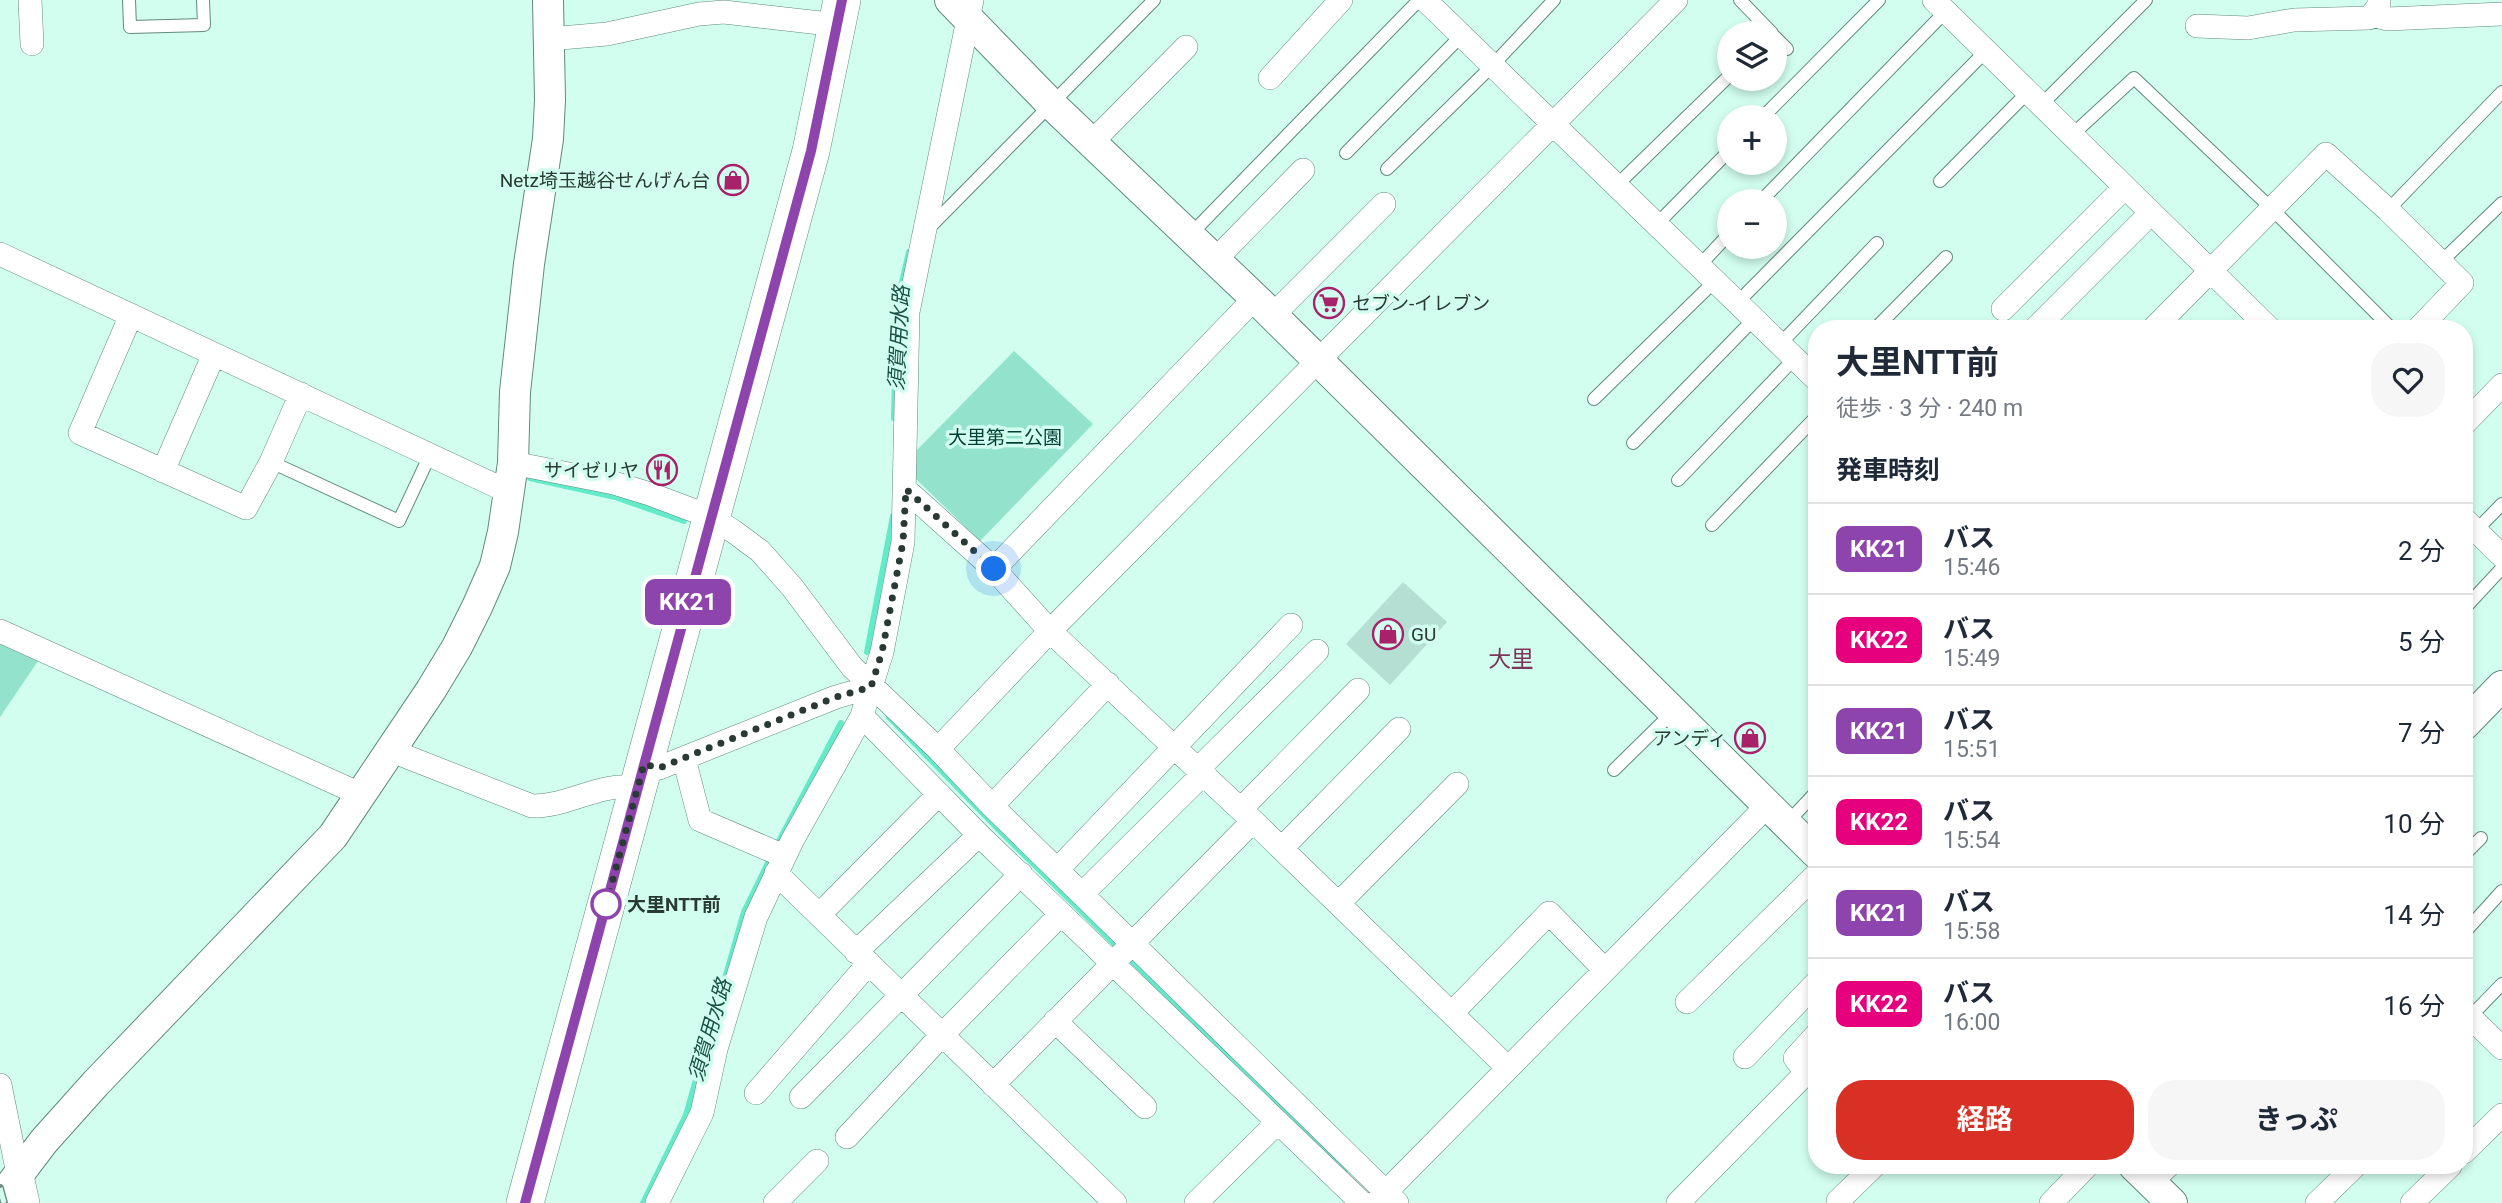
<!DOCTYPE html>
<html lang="ja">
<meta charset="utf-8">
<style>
:root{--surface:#fff;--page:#f6f6f7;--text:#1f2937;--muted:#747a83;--line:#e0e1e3;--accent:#d93025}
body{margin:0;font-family:Roboto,"Noto Sans JP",sans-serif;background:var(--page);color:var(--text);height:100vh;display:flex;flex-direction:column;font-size:26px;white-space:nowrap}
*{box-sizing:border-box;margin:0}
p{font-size:23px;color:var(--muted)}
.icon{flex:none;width:38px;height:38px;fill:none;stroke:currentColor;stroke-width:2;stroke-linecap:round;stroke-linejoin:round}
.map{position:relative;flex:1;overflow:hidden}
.details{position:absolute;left:1808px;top:320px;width:665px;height:854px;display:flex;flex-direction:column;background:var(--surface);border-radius:28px;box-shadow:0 4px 10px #0003}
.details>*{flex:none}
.badge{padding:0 14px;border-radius:10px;font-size:24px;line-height:46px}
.fabs{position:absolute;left:1717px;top:21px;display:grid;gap:14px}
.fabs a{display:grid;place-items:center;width:70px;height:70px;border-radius:50%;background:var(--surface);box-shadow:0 4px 10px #0003;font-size:35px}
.you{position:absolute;width:35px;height:35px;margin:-18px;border:5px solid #fff;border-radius:50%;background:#1a73e8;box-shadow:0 0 0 10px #1a73e833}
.map>.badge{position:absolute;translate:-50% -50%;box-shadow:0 0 0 4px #fff}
h2{padding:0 28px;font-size:26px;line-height:63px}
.round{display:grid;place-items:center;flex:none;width:74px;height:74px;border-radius:28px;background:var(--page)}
.head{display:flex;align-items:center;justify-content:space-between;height:119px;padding:0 28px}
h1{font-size:33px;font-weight:700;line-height:52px}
.cta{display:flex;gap:14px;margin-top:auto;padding:14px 28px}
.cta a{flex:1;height:80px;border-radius:28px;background:var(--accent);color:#fff;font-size:28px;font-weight:700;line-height:80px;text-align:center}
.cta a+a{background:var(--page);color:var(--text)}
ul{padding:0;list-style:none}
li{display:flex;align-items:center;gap:21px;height:91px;padding:0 28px;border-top:2px solid var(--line)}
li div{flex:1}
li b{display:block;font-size:26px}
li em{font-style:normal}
li .badge{min-width:77px;font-weight:700;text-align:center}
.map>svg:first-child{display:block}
.green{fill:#93e2cc}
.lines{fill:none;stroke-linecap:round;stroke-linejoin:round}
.stream{stroke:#63eac9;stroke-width:6}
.building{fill:#b4dfd2}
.service-casing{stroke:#61897e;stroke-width:14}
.minor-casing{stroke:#61897e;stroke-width:24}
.tertiary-casing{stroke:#61897e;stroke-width:32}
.primary-casing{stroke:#61897e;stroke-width:38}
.service{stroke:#fff;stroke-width:12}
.minor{stroke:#fff;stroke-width:23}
.tertiary{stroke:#fff;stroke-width:30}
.primary{stroke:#fff;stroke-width:37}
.rail-casing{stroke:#708c83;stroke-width:8}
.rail{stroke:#d2fef0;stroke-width:5;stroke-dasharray:16;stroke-linecap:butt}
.line-casing{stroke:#fff;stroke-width:16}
.line{stroke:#8e44ad;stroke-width:10}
.walk{stroke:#293a35;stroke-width:7;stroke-dasharray:0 12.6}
.stop-dot{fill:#fff;stroke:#8e44ad;stroke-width:3.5}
.labels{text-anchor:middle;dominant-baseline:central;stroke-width:7;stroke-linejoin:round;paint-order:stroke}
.poi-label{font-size:19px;fill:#293a35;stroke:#d2fef0;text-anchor:end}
.park-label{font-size:19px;fill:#003f32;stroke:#d2fef0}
.stop-label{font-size:19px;font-weight:bold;fill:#293a35;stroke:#d2fef0;text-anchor:start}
.water-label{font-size:21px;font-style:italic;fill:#1a5346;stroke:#d2fef0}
.quarter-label{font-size:23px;fill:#7b3755;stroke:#d2fef0}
</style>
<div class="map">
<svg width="2502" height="1203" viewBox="0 0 2502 1203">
<rect width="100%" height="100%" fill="#d2fef0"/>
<path class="green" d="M1014 351 1093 424 980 541 916 479 917 450Z
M0 643 38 661 0 717Z"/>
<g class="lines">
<path class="stream" d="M894 418 897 304 909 252
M530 478 615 497 684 521
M867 652 893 516
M889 717 1001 832 1345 1171
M776 847 841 723
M643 1203 686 1115 744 912 771 857"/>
</g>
<path class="building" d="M1403 582 1447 622 1390 685 1346 644Z"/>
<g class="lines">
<g class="service-casing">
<path id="service" d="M129 0 130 27 204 25 203 0
M1740 0 1772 33
M1774 36 1787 49
M2041 105 2146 0
M1763 117 1879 0
M2072 135 2134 78 2272 209 2392 329
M1346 153 1461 36
M1387 169 1492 66 1554 0
M1940 181 2028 92
M1617 185 1729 76
M1761 201 1946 11
M2388 210 2502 92
M1658 223 1729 151
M928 229 1154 0
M1189 236 1419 0
M2442 261 2502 203
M1700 265 1729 234
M1738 302 1986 51
M1875 329 1946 257
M1780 344 1877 243
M1594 399 1716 280
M1633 443 1755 318
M271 462 399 521 430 455
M1678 480 1795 358
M1712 525 1816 417
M2464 543 2502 504
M2464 609 2502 568
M1614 770 1673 712
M1787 823 1816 792
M2464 855 2481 838
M2464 933 2502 891
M2470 1017 2502 984"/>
</g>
<g class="minor-casing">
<path id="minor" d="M30 0 32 44
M1425 0 1816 379
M1934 0 2270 329
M2372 15 2387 19 2502 14
M2197 26 2248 28 2294 20 2369 18 2379 6V0
M549 39 607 34 699 14 724 12 838 25
M1270 78 1341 0
M1091 143 1186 47
M0 254 509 492
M1214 261 1303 170
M2003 309 2125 187
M131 315 80 433 246 508 271 462 301 394
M1272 316 1384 204
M2035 329 2151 213
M2153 329 2326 154 2388 210 2462 283 2418 329
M2464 424 2502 385
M513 463 614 483 650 494 711 517 733 531 760 551 792 587 852 667 938 749 992 806 1397 1203
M163 471 214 354
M906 490 994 569 1050 631 1253 821 1508 1068
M2464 519 2502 556
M994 569 1255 298
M0 631 362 795
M862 716 979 835 1362 1203
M938 749 1050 631 1676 0
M392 751 532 806C568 807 601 781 637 788
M684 759 700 820 784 856
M644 764 659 768 836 697 871 687 882 652 903 542 908 312 972 0
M1198 769 1317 651
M992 806 1108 684
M1241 809 1358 690
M1282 848 1399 729
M1057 870 1291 625
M776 873 1115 1203
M1082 894 1203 774
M1339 903 1457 784
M819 915 939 794
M856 952 979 835
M1687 1002 1816 875
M2464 1011 2502 1048
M1452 1013 1549 913 1605 970
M1055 1021 1145 1107
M1745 1057 1816 983
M0 1085 18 1174
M993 1085 1253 821
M756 1093 869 963
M801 1097 1021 874
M847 1137 942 1035 1061 914
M2464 1152 2502 1115
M21 1171 28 1203
M2151 1182 2168 1166
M1377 1201 1768 805
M1838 1201 1874 1166
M657 1203 702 1113 716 1049 756 917 792 841 862 716 866 702
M775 1203 817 1161
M1196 1203 1278 1122
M1678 1203 1806 1073 1795 1058 1816 1035
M2051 1203 2087 1166
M2317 1203 2355 1166
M2412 1203 2450 1166"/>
</g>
<g class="tertiary-casing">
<path id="tertiary" d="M950 0 1052 105 1255 298 1816 853
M2464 725 2502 686
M2134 1166 2172 1203
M0 1199 44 1141 96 1083 333 836 431 690 457 647 477 607 495 566 503 532 513 463 515 392 529 264 548 139 550 100 548 0"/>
</g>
<g class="primary-casing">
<path id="primary" d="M525 1203 811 151 842 0"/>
</g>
<use href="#service" class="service"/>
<use href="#minor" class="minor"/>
<use href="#tertiary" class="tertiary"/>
<use href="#primary" class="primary"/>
<g class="rail-casing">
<path id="rail" d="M0 1188 4 1203"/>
</g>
<use href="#rail" class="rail"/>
</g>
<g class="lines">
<g class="line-casing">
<path id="line" d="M525 1203 811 151 842 0"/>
</g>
<use href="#line" class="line"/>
<path class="walk" d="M606 904 603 916 644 764 659 768 836 697 871 687 882 652 903 542 906 489 994 569"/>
</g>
<defs>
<g id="shop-ring" transform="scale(1.575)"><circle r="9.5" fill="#d2fef0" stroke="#a92168" stroke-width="1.5"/><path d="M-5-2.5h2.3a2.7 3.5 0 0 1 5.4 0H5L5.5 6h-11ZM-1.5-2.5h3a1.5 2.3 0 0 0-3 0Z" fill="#a92168"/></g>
<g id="supermarket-ring" transform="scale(1.575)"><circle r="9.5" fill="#d2fef0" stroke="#a92168" stroke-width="1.5"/><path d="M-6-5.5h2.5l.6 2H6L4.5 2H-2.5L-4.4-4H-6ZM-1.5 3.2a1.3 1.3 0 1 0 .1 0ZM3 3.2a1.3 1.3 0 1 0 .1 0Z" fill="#a92168"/></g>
<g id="restaurant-ring" transform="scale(1.575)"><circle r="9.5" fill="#d2fef0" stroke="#a92168" stroke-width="1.5"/><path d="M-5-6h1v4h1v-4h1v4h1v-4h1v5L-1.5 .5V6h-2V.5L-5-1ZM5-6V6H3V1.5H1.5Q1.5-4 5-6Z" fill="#a92168"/></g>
</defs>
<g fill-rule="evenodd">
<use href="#shop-ring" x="733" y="180"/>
<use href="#supermarket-ring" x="1329" y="303"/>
<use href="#restaurant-ring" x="662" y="470"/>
<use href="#shop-ring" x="1388" y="634"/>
<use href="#shop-ring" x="1750" y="738"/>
</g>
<circle class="stop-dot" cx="606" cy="904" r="14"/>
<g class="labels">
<g class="poi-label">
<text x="710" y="180">Netz埼玉越谷せんげん台</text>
<text x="1352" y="303" text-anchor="start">セブン-イレブン</text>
<text x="639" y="470">サイゼリヤ</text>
<text x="1411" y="634" text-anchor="start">GU</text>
<text x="1727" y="738">アンディ</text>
</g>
<g class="park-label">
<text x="1005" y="437">大里第二公園</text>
</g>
<g class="stop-label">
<text x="627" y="904">大里NTT前</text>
</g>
<g class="water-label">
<text transform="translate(899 338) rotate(-87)">須賀用水路</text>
<text transform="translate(710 1030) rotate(-74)">須賀用水路</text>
</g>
<g class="quarter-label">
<text x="1511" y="659">大里</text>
</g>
</g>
</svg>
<div class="fabs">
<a><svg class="icon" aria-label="layers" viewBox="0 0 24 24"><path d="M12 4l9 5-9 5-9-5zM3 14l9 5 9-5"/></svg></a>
<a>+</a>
<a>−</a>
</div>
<div class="you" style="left:994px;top:569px"></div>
<b class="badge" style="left:688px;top:602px;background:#8e44ad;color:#fff">KK21</b>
<section class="details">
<div class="head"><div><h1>大里NTT前</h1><p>徒歩 · 3 分 · 240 m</p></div><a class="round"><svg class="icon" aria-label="heart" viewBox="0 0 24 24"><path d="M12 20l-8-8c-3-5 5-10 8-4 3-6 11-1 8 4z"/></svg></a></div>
<h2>発車時刻</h2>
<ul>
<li><span class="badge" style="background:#8e44ad;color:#fff">KK21</span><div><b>バス</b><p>15:46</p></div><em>2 分</em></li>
<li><span class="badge" style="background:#e6007e;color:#fff">KK22</span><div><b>バス</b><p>15:49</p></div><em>5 分</em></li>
<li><span class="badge" style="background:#8e44ad;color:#fff">KK21</span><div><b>バス</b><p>15:51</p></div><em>7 分</em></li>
<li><span class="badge" style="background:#e6007e;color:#fff">KK22</span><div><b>バス</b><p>15:54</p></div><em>10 分</em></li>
<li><span class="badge" style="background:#8e44ad;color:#fff">KK21</span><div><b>バス</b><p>15:58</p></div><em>14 分</em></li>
<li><span class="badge" style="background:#e6007e;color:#fff">KK22</span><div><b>バス</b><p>16:00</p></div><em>16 分</em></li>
</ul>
<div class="cta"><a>経路</a><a>きっぷ</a></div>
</section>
</div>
